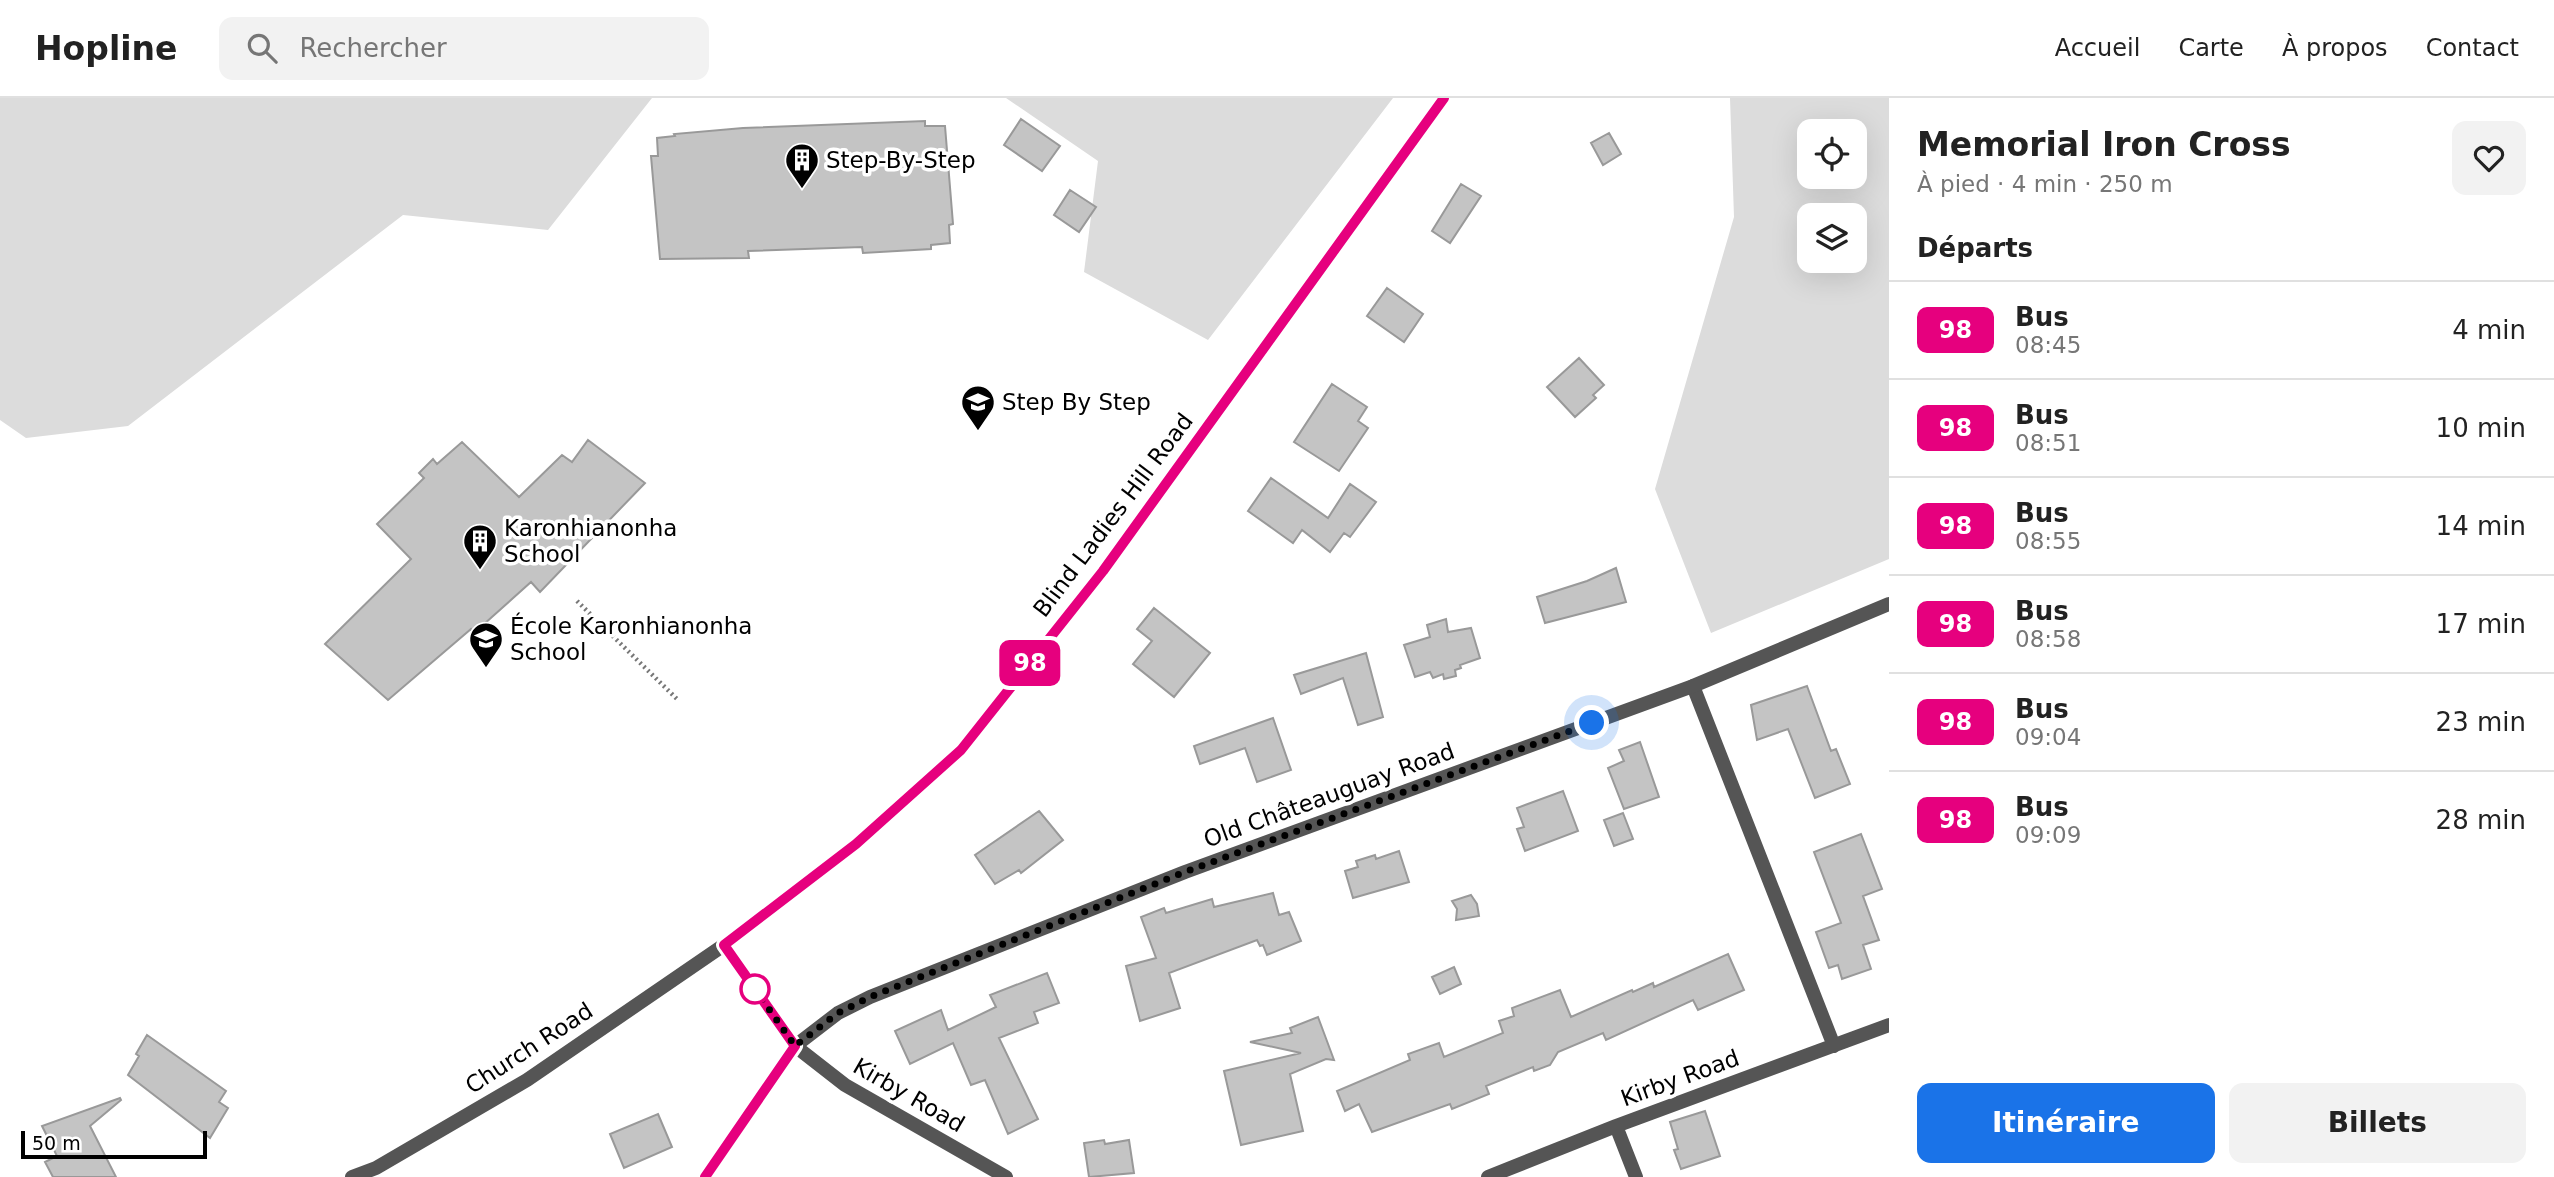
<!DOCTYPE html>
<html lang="fr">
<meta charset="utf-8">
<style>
:root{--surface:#fff;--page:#f2f2f2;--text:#222;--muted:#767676;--line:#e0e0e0;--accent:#1a73e8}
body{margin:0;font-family:"DejaVu Sans",sans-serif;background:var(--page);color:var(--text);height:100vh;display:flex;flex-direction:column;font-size:26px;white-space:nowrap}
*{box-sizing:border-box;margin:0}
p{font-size:23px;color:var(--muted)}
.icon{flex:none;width:38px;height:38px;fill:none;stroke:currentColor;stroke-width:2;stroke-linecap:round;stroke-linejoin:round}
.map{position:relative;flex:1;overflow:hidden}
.details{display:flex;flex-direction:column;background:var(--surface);width:665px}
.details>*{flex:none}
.badge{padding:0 14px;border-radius:10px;font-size:24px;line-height:46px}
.controls{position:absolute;left:1797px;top:21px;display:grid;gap:14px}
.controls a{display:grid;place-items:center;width:70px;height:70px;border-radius:14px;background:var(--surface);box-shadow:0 7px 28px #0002;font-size:35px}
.scale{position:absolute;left:21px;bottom:18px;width:186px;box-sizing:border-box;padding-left:7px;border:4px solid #000;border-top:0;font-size:19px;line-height:24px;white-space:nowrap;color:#000;-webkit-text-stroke:5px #fff;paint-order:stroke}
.you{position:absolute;width:35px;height:35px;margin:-18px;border:5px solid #fff;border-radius:50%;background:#1a73e8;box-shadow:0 0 0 10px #1a73e833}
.map>.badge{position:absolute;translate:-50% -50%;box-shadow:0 0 0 4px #fff}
h2{padding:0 28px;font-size:26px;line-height:63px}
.round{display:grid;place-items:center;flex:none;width:74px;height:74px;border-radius:14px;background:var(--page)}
.summary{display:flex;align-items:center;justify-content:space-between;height:119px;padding:0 28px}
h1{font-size:33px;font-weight:700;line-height:52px}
.cta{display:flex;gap:14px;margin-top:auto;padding:14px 28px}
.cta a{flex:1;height:80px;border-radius:14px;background:var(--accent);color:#fff;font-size:28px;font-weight:700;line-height:80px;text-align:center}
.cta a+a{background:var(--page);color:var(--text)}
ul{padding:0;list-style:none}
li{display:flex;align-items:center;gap:21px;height:98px;padding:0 28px;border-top:2px solid var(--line)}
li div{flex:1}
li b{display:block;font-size:26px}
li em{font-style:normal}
li .badge{min-width:77px;font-weight:700;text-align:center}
header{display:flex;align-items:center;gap:42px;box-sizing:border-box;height:98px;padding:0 35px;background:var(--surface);border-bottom:2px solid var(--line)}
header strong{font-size:33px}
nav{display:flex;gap:38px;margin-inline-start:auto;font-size:24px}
.search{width:490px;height:63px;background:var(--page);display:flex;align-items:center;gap:18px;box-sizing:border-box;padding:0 24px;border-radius:14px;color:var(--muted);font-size:26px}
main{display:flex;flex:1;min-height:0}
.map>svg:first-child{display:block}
.green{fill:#dcdcdc;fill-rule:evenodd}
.building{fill:#c4c4c4;stroke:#999;stroke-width:2}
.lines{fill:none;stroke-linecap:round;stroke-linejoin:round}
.path{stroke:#777;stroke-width:4.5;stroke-dasharray:2 3.5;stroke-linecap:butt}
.minor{stroke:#555;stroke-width:14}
.tertiary{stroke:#555;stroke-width:14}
.line-casing{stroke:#fff;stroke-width:16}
.line{stroke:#e6007e;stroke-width:10}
.walk{stroke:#000;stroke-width:7;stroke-dasharray:0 12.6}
.stop-dot{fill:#fff;stroke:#e6007e;stroke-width:3.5}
.labels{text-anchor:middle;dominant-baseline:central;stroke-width:7;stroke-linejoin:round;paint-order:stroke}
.poi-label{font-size:23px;fill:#000;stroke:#fff;text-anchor:start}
.street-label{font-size:23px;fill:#000;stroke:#fff}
</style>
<header>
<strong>Hopline</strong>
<div class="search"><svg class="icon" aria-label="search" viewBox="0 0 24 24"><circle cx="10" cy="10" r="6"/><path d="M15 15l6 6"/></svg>Rechercher</div>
<nav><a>Accueil</a><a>Carte</a><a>À propos</a><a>Contact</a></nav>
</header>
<main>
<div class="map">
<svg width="1889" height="1079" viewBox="0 0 1889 1079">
<rect width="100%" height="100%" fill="#fff"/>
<path class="green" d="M0 0H652L548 132 403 117 128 328 26 340 0 322Z
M1006 0H1393L1208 242 1084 174 1098 63Z
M1730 0H1889V461L1711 535 1655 391 1734 119ZM1855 33V79H1810V33ZM1855 117V163H1810V117Z"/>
<path class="building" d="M1021 21 1060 48 1042 73 1004 47Z
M925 23V28H945L953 126 949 127 950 145 931 147V151L863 155 862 149 748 153 749 160 660 161 651 58H658L657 40 675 38 674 36 743 30Z
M1609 35 1621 56 1603 67 1591 45Z
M1461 86 1481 98 1450 145 1432 133Z
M1070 92 1096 109 1079 134 1054 117Z
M1387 190 1423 216 1404 244 1367 218Z
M1579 260 1604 287 1593 297 1596 300 1575 319 1547 289Z
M1332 286 1367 309 1358 323 1368 330 1339 373 1294 344Z
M588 342 645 385 540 494 531 484 474 535 471 531 388 602 325 546 411 461 377 426 424 380 419 375 433 361 437 366 462 344 519 399 562 357 572 364Z
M1271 380 1328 420 1350 386 1376 404 1350 439 1344 435 1330 454 1302 432 1293 445 1248 413Z
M1616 470 1626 504 1545 525 1537 499 1587 483Z
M1154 510 1210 555 1174 599 1133 566 1152 543 1137 531Z
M1446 521 1448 534 1471 530 1480 560 1460 567 1461 570 1455 572 1456 578 1444 581 1443 576 1433 580 1430 574 1415 579 1404 547 1430 539 1427 527Z
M1366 555 1383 619 1358 627 1343 580 1301 596 1294 577Z
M1807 588 1831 653 1836 651 1850 686 1815 700 1788 631 1757 642 1751 607Z
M1273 620 1291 672 1257 684 1245 650 1200 666 1194 648Z
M1640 644 1659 699 1624 711 1608 670 1624 663 1619 652Z
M1563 693 1578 733 1525 753 1517 731 1524 729 1517 710Z
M1039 713 1063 742 1021 775 1019 772 995 786 975 757Z
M1623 715 1633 741 1614 748 1604 722Z
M1861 736 1882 791 1863 798 1879 842 1863 847 1871 871 1842 881 1838 867 1829 870 1816 834 1841 825 1814 754Z
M1399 753 1409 784 1353 800 1345 773 1358 769 1356 763 1375 757 1376 761Z
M1273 795 1279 817 1289 814 1301 843 1267 857 1263 847 1260 848 1257 842 1169 875 1180 910 1140 923 1126 868 1156 860 1141 819 1164 810 1166 815 1212 801 1214 809Z
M1471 797 1477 806 1479 818 1456 822 1457 811 1452 803Z
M1728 856 1744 892 1698 912 1693 902 1606 942 1603 935 1558 954 1550 967 1534 973 1533 969 1486 988 1489 996 1452 1011 1450 1006 1372 1034 1359 1006 1345 1013 1337 993 1410 962 1408 956 1439 945 1444 959 1503 935 1499 923 1514 918 1512 910 1560 892 1571 919 1632 892 1633 894 1653 885 1654 889Z
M1454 869 1461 886 1440 896 1432 879Z
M1047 875 1059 905 1034 914 1038 925 999 940 1038 1021 1008 1036 985 982 971 987 953 945 910 966 895 933 941 912 948 932 996 909 990 897Z
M1318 919 1334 962 1326 961 1290 976 1303 1033 1241 1047 1224 973 1301 955 1250 944 1292 935 1290 930Z
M147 937 226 993 219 1004 228 1010 210 1040 128 977 139 958 136 956Z
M120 1000 121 1002 90 1028 116 1079H53L45 1064 57 1058 42 1028Z
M1705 1013 1720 1058 1681 1071 1674 1052 1678 1051 1670 1024Z
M658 1016 672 1049 624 1070 610 1036Z
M1104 1042 1105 1046 1129 1042 1134 1075 1089 1079 1084 1045Z"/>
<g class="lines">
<path class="path" d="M577 503 678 602"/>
<path class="minor" d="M1693 588 1834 948
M795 948 845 987 1006 1079
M1616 1028 1636 1079
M1488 1079 1616 1028 1889 927"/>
<path class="tertiary" d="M724 847 795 948
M352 1079 376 1070 527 982 724 847 856 746 961 652 1103 473 1444 0
M705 1079 795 948 838 915 870 899 1185 774 1693 588 1889 506"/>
</g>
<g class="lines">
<g class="line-casing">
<path id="line" d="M705 1079 795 948 724 847 856 746 961 652 1103 473 1444 0"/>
</g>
<use href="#line" class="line"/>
<path class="walk" d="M755 891 795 948 838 915 870 899 1185 774 1592 625"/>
</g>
<defs>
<g id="building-pin" transform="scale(1.75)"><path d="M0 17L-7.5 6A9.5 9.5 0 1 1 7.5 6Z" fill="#000" stroke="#fff"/><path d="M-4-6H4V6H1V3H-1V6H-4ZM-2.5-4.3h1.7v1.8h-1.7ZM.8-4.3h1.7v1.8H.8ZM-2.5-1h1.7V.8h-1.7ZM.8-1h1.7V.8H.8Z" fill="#fff"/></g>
<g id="school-pin" transform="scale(1.75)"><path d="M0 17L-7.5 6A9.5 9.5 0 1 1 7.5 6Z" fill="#000" stroke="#fff"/><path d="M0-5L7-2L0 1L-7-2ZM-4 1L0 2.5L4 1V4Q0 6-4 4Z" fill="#fff"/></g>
</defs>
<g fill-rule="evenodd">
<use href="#building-pin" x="802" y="62"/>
<use href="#school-pin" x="978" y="304"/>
<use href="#building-pin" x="480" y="443"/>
<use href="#school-pin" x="486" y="541"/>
</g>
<circle class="stop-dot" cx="755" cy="891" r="14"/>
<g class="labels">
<g class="poi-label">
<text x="826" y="62">Step-By-Step</text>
<text x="1002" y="304">Step By Step</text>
<text x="504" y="430">Karonhianonha<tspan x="504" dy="26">School</tspan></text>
<text x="510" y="528">École Karonhianonha<tspan x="510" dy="26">School</tspan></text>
</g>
<g class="street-label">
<text transform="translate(1113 417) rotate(-53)">Blind Ladies Hill Road</text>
<text transform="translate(1329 697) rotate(-20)">Old Châteauguay Road</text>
<text transform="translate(529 950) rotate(-33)">Church Road</text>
<text transform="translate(1680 980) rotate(-20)">Kirby Road</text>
<text transform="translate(909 997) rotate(30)">Kirby Road</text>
</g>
</g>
</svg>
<div class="controls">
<a><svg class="icon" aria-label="locate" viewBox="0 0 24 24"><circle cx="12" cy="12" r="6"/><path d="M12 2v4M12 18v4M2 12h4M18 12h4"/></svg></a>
<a><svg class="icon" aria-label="layers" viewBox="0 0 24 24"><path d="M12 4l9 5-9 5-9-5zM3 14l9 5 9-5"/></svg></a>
</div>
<div class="scale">50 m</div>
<div class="you" style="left:1592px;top:625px"></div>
<b class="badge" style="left:1030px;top:565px;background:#e6007e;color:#fff">98</b>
</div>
<section class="details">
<div class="summary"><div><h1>Memorial Iron Cross</h1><p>À pied · 4 min · 250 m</p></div><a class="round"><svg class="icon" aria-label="heart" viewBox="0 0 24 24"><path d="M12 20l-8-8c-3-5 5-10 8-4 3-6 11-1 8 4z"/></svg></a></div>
<h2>Départs</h2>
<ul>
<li><span class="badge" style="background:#e6007e;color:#fff">98</span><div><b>Bus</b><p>08:45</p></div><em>4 min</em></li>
<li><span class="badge" style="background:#e6007e;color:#fff">98</span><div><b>Bus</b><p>08:51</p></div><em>10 min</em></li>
<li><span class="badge" style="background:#e6007e;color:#fff">98</span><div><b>Bus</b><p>08:55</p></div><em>14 min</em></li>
<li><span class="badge" style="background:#e6007e;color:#fff">98</span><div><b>Bus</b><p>08:58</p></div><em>17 min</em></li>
<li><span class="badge" style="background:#e6007e;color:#fff">98</span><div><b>Bus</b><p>09:04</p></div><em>23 min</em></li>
<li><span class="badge" style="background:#e6007e;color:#fff">98</span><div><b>Bus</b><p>09:09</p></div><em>28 min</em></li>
</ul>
<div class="cta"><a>Itinéraire</a><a>Billets</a></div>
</section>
</main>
